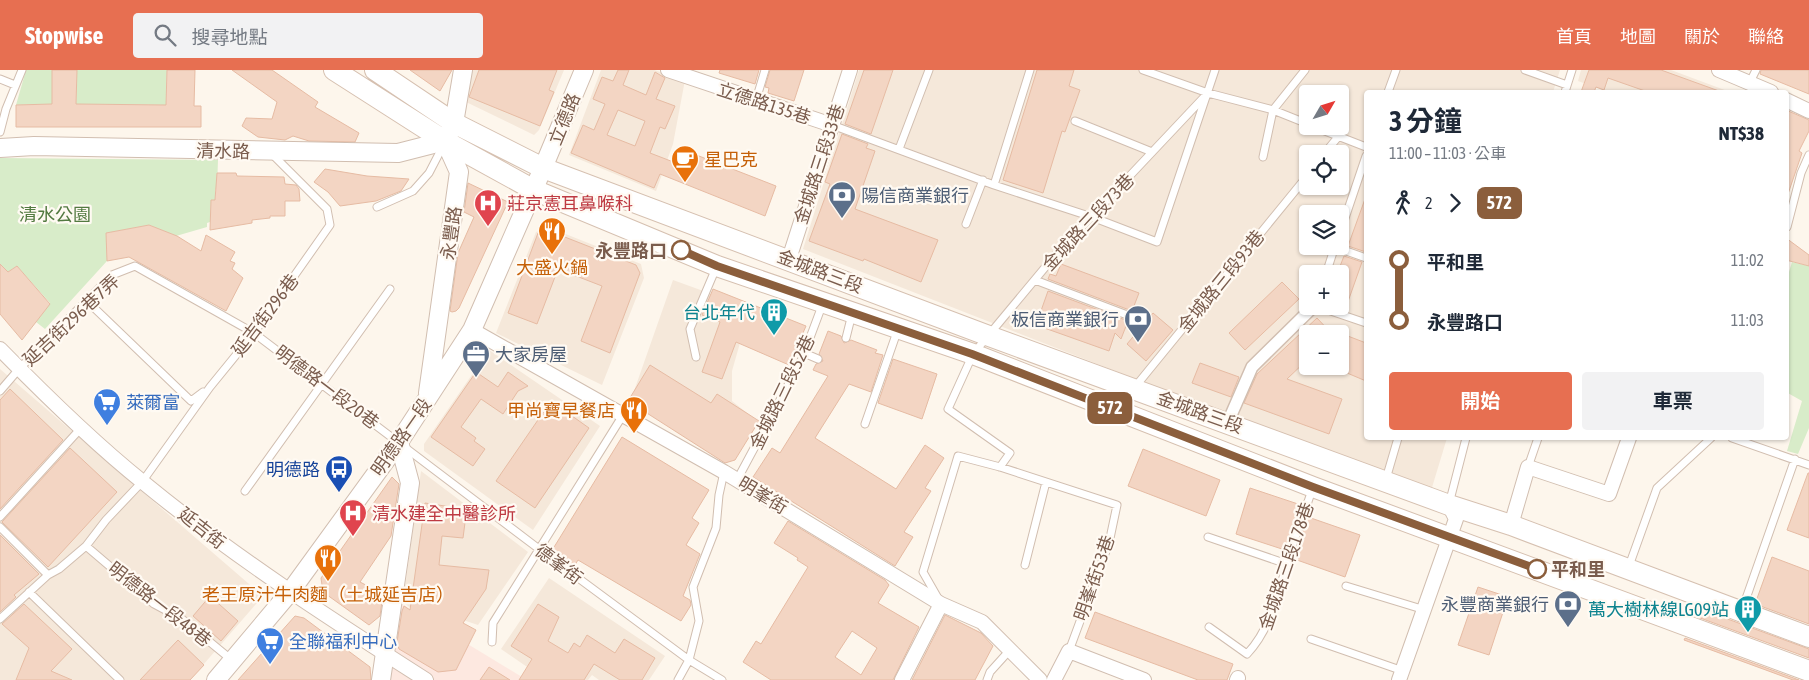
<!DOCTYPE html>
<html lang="zh-TW">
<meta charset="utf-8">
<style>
:root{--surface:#fff;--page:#f2f2f3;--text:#1f2937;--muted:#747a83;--accent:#e76f51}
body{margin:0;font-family:"Asap Condensed","Noto Sans TC",sans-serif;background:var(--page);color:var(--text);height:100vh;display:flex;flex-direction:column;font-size:19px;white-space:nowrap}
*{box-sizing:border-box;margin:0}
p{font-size:16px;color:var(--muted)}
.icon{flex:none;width:28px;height:28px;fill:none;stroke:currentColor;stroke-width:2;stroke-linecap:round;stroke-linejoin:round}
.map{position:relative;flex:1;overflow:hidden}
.details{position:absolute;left:1364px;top:20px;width:425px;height:350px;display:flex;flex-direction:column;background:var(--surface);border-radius:5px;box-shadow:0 1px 4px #0004}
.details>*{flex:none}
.badge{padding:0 10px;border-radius:8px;font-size:18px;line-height:32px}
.needle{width:32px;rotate:51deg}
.buttons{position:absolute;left:1299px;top:15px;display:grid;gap:10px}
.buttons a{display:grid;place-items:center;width:50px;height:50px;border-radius:5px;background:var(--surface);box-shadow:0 1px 4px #0004;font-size:25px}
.map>.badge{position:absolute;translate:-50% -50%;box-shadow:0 0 0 2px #fff}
.legs{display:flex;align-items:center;gap:8px;height:55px;padding:0 25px;font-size:16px}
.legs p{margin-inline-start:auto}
.headline{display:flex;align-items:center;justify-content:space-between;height:85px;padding:0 25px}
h1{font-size:28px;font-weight:700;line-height:38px}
.action{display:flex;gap:10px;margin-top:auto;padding:10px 25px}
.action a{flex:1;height:58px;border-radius:5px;background:var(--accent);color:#fff;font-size:20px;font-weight:700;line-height:58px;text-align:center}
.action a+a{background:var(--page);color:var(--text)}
ul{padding:0 25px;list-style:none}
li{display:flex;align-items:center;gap:18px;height:60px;font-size:19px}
li i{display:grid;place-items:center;width:8px;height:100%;margin:0 6px;background:currentColor}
li i::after{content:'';width:12px;height:12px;margin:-6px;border:4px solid;border-radius:50%;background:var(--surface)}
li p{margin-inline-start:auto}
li:first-child i{background:linear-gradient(#0000 50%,currentColor 0)}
li:last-child i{background:linear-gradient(currentColor 50%,#0000 0)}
header{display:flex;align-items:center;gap:30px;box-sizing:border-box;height:70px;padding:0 25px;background:var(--accent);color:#fff}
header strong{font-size:24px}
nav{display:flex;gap:28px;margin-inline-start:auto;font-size:18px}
.search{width:350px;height:45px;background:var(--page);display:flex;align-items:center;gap:12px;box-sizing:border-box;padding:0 18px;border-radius:5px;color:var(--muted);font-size:19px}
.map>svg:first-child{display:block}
.residential{fill:#f5e8da;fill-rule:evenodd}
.commercial{fill:#fde8e0}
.green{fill:#d8ecc9}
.building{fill:#f3d5c3;stroke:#e6bba3;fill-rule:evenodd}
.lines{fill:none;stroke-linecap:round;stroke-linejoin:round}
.service-casing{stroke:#d1beb0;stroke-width:9}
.pedestrian-casing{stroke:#d1beb0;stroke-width:14}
.minor-casing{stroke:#d1beb0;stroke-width:16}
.tertiary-casing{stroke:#d1beb0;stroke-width:20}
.secondary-casing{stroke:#d6c0b0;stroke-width:22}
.service{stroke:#fff;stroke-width:7}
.pedestrian{stroke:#fff;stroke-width:11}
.minor{stroke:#fff;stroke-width:14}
.tertiary{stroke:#fff;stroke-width:18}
.secondary{stroke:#fff;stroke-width:20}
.line-1-casing{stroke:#fff;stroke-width:11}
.line-1{stroke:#8b5e3c;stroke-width:8}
.stop-1-dot{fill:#fff;stroke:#8b5e3c;stroke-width:2.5}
.labels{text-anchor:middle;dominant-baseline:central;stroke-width:4.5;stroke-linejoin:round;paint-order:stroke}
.street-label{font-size:18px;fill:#7a5c4d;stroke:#fffaf3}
.food-label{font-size:18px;fill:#c56008;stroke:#fffaf3}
.service-label{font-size:18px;fill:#4e5e75;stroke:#fffaf3;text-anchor:start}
.health-label{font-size:18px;fill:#be3a42;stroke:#fffaf3;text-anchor:start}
.park-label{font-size:18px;fill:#537a41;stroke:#fffaf3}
.stop-label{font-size:18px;font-weight:bold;fill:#7a5c4d;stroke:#fffaf3;text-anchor:end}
.culture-label{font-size:18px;fill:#0d838f;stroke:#fffaf3;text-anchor:end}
.shop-label{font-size:18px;fill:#366cbe;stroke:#fffaf3;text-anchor:start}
.transit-label{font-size:18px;fill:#164399;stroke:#fffaf3;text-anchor:end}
</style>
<header>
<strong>Stopwise</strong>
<div class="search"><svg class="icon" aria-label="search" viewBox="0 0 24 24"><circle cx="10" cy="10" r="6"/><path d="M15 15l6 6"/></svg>搜尋地點</div>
<nav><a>首頁</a><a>地圖</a><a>關於</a><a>聯絡</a></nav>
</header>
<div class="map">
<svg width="1809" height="610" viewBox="0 0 1809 610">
<rect width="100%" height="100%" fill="#fdf6ec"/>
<path class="residential" d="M470 0H564L539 60 534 65 464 31Z
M601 0H654L685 10 673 74 656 121 569 85Z
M859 0H1560L1553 22H1366V368H1447L1430 424 803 179ZM1308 24H1340V56H1308ZM1308 84H1340V116H1308ZM1308 144H1340V176H1308ZM1308 204H1340V236H1308ZM1308 264H1340V296H1308Z
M1581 0H1671L1730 22H1608L1578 11Z
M548 157 641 194 644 208 602 315 496 263 536 162Z
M673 210 750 238 732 301V331L756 350 644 328 634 321Z
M489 280 600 356 533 460 424 381V374Z
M0 299 263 526 190 610H0Z
M421 401 528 482 478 555 454 547 413 540 403 532Z
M549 508 665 586 649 610H599L592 605 588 610H546L501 579Z"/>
<path class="commercial" d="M397 531 527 610H383Z"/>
<path class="green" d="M26 0H52V34L16 35Z
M77 0H167L166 35 76 34Z
M0 88 218 90 217 119 215 120V130L211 131 210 152 207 153V157L176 166 149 155 107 163V191L45 259 36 252 50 233 17 196 8 202 0 194Z
M1792 192 1809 196V358L1798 384 1787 381 1802 331 1786 322V212Z"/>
<path class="building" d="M52 0H77L76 34 166 35 167 0H195L194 36H201V57H16V35L52 34Z
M232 0H272L318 32 315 37 359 63 355 72 309 71 293 66 285 70 258 67 242 56 246 48 272 49 277 32Z
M410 0H452L440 21Z
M479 0H557L549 20 554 22 540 56 469 27Z
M618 0H629L623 15 646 25 655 2 665 8 656 29 675 36 665 59 660 57 650 83 676 93 681 79 776 116 765 146 660 104 654 118 571 83 583 55 594 60 605 34 593 29 602 7 613 11ZM618 40 645 51 635 76 607 65Z
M720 0H759L755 14 719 3Z
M770 0H804L794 31 768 23 769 18 765 17Z
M864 0H893L871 64 845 54Z
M1037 0H1074L1069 16 1080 20 1065 62 1062 61 1043 123 1003 110Z
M1589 0H1661L1719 21 1648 22 1608 8 1604 20 1596 17 1594 22H1581Z
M1761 0H1809V24L1760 4Z
M1786 40 1809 50V61L1799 81 1802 83 1788 124 1786 123Z
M842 64 868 74 866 78 875 81 855 139 938 170 921 212 864 189 863 191 809 171 830 114 825 112Z
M325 99 367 106 409 109 401 121 376 131 340 136 328 122 314 112Z
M217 103H236L237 106 284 107 285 114 296 115 299 119 300 131H285V146H270V148L252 150V153L210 160 211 130H215Z
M468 113 508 132 459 238 456 241 452 242 450 241 458 183 474 147 464 142Z
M1365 129 1366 130V182L1348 176Z
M149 155 177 166 201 181 206 165 235 182 230 191 235 193 232 199 243 208 226 241 129 187 107 191 106 163Z
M547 160 636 195 640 203 610 283 581 271 602 216 558 199 537 254 508 243 538 163Z
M1786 168 1809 185V196L1786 190Z
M1344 186 1362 192 1345 240 1340 239V204H1337Z
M0 194 8 202 17 196 50 234 22 270 0 244Z
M1061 194 1139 223 1132 241 1048 209 1050 204 1056 206Z
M1282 212 1299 229 1245 280 1229 263Z
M713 219 806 256 789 295 736 272 722 309 702 302 720 252 702 245Z
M1048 221 1128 251 1121 269 1115 263 1109 281 1036 255Z
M1153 243 1173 260 1146 291 1127 274Z
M1317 248 1332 264H1308V289L1287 309 1342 329 1329 364 1244 333 1257 304Z
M828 261 841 266 844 273 851 270 877 280 875 283 883 285 871 322 849 314 815 368 896 419 925 375 944 388 925 418 931 421 904 462 913 467 895 496 753 407 772 378 780 383 828 306 813 300 816 294 823 291 819 284Z
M1340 263 1366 273V311L1340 300Z
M893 289 937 304 922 349 878 333Z
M1200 293 1239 307 1231 327 1192 313Z
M650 295 711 333 717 324 759 351 735 390 725 393 628 331Z
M476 302 498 317 508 302 528 316 518 321 503 344 481 329 461 357 476 368 474 371 485 379 473 396 431 367Z
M10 319 63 370 0 439V330Z
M551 331 589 358 535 438 496 411Z
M622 367 709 420 692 448 699 453 686 475 700 484 683 526 690 530 691 535 681 551 578 490 573 498 551 482Z
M70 378 117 422 48 497 2 452Z
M1143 379 1220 410 1206 446 1128 416Z
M1808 403H1809V468L1787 460Z
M392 407 399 414 391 466 360 512 383 524 380 546 369 555 323 522 321 508Z
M1250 418 1298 434 1296 442 1298 443 1285 480 1236 464Z
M425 433 458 438 457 444 466 445 463 468 442 466 439 495 489 500 486 519 463 553 476 560 456 600 438 602 399 579 397 572 402 541 404 536 410 540Z
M1308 447 1360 465 1345 507 1297 490 1299 485 1295 484Z
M788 451 885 510 889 515 878 533 919 557 893 610H771L743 592 756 571 761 574 808 497 797 490 798 488 774 473ZM852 561 877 578 861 605 835 587Z
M0 465 39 504 14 525 16 527 0 542Z
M1772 487 1809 501V554L1755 534Z
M1478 517 1508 527 1489 585 1458 575Z
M210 526 238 551 221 571 193 546Z
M24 534 72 579 51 601 72 610H16L29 578 2 554Z
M538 534 559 547 548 571 568 583 574 573 580 577 587 565 615 583 624 569 655 588 642 610H620L594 594 584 610H519L532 589 511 576Z
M1695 537 1809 579V588L1692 545Z
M1095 542 1233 594 1227 610H1198L1085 568Z
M945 545 981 563 993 576 975 610H912Z
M295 546 304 548 370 597 371 610H238Z
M1685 568 1799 610H1793L1684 570Z
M178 570 204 595 190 610H140Z
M489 597 510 610H480Z"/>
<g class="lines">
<g class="service-casing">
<path id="service" d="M1143 0 1208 23 1273 40 1308 54
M1525 0 1567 15
M0 9 15 15
M1750 12 1756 0
M1388 22 1396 0
M1565 22 1572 0
M756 30 765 0
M1075 51 1152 82
M832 55 994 115 1092 147 1157 172 1215 0
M1312 56 1366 77
M0 62 6 39 22 0
M899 79 929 0
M1324 84 1338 67
M1263 87 1273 40 1305 0
M994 115 1030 0
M377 137 413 121 429 103 444 74
M966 154 983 110
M1787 157 1801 103 1809 85
M1340 163 1366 86
M1335 177 1366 188
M1326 204 1335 176
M1035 210 1135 248
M87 231 191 331 203 322
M1316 236 1366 253
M846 268 852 244
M804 283 818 289
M696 287 690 259 716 198
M1135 317 1308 105
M0 321 19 299 112 205 135 196 254 263 539 479 689 590 722 610
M865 354 898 259
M1732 368 1809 395
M1000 397 1010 383 948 339 973 284 1057 183 1206 25
M1528 397 1538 368
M1386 409 1398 368
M737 410 802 289 823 233
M245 421 390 219
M1449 434 1466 368
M0 447 82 357
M0 457 48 505
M1208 467 1287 494
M86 476 154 534 182 549 233 591
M1025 495 1046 412
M1629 496 1657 418 1711 368
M1346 516 1425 540
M29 522 120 610
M939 530 923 502 958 386 1000 397 1117 435 1109 473 1069 581
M1742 540 1795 389
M0 549 48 505 59 499 86 476 106 450 142 412 210 317 254 263 330 155 327 139 272 84
M1209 557 1247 584C1270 560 1278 525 1287 493 1294 468 1304 444 1312 420
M1311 569 1403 601
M492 572 493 553 623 345
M678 610 689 590 699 551 693 517 716 458 719 425 724 402
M987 610 990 602 1009 581"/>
</g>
<g class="pedestrian-casing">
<path id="pedestrian" d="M1228 352 1252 297 1314 236"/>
</g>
<g class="minor-casing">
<path id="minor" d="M668 0 832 55
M1719 0 1771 22
M1786 30 1809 41
M789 189 850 0
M472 260 724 402 941 534 982 552 1040 610
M0 279C45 325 94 373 144 413 233 486 329 548 426 610
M1511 455 1528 397 1609 424 1629 368
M902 610 941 534
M1054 610 1069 581 1144 610
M1237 610 1238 608
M1399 610 1456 449 1449 435"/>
</g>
<g class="tertiary-casing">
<path id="tertiary" d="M449 64 454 53 463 0
M0 78 34 76 398 83 445 71
M428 323 459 102 445 71
M216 610 290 522 399 372 472 260 543 98 584 0
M381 610 410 413 399 372"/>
</g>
<g class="secondary-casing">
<path id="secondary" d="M334 0 445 71 534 120 717 196 973 284 1313 417 1809 601
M375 0 454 53 543 98 989 266 1449 435 1511 455 1809 567"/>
</g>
<use href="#service" class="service"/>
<use href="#pedestrian" class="pedestrian"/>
<use href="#minor" class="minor"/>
<use href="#tertiary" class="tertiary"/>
<use href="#secondary" class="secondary"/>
</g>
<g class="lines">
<g class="line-1-casing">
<path id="line-1" d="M681 180 717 196 972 284 1313 417 1537 499"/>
</g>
<use href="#line-1" class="line-1"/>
</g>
<defs>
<g id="cafe-pin" transform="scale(1.4375)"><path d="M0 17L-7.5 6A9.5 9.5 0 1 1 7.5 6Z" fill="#e8710a" stroke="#fffaf3"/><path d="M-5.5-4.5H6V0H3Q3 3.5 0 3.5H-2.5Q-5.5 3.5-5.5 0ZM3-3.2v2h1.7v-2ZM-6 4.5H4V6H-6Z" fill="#fff"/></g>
<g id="bank-pin" transform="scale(1.4375)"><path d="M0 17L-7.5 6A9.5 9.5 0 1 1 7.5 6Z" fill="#5c6f8a" stroke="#fffaf3"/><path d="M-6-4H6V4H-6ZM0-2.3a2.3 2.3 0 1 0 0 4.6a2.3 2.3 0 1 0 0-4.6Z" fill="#fff"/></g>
<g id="hospital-pin" transform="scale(1.4375)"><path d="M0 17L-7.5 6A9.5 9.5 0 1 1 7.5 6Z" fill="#e0444e" stroke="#fffaf3"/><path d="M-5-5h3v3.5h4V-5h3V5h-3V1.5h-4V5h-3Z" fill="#fff"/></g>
<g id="restaurant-pin" transform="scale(1.4375)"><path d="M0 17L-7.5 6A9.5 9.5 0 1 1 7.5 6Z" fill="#e8710a" stroke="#fffaf3"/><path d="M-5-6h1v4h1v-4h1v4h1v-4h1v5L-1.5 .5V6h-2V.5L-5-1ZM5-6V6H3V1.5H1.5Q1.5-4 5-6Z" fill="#fff"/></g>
<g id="building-pin" transform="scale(1.4375)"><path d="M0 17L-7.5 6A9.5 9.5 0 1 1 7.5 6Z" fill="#0f9aa8" stroke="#fffaf3"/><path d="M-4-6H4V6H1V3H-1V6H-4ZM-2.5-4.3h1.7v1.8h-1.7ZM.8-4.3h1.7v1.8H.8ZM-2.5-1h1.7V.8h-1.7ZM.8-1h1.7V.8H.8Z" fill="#fff"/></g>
<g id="office-pin" transform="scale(1.4375)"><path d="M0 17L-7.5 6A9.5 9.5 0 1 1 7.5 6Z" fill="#5c6f8a" stroke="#fffaf3"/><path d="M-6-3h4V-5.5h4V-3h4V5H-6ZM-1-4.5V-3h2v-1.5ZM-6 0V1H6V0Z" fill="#fff"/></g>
<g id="supermarket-pin" transform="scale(1.4375)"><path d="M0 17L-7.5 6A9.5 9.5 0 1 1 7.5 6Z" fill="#3f7fe0" stroke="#fffaf3"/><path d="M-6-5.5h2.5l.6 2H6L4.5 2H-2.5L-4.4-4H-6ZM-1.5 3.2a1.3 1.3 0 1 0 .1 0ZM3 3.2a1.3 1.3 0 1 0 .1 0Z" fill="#fff"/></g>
<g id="bus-pin" transform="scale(1.4375)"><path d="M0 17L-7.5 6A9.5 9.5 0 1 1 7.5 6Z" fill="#1a4fb4" stroke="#fffaf3"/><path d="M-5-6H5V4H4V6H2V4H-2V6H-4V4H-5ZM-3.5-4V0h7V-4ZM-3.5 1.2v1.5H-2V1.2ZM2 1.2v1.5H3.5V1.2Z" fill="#fff"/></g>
</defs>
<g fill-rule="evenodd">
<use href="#cafe-pin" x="685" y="89"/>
<use href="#bank-pin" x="842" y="125"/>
<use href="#hospital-pin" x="488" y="133"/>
<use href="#restaurant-pin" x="552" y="161"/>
<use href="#building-pin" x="774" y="242"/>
<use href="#bank-pin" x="1138" y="249"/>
<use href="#office-pin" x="476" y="284"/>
<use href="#supermarket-pin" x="107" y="332"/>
<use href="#restaurant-pin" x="634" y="340"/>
<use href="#bus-pin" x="339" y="399"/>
<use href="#hospital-pin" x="353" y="443"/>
<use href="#restaurant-pin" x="328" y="488"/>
<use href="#bank-pin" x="1568" y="534"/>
<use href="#building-pin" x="1748" y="539"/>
<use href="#supermarket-pin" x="270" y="571"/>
</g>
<g class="stop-1-dot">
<circle cx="681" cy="180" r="9"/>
<circle cx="1537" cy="499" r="9"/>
</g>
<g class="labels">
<g class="street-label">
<text transform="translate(764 33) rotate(18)">立德路135巷</text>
<text transform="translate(564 49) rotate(-68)">立德路</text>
<text transform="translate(223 81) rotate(1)">清水路</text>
<text transform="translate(819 94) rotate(-72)">金城路三段33巷</text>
<text transform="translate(1088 152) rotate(-47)">金城路三段73巷</text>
<text transform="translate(451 163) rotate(-82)">永豐路</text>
<text transform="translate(820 201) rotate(21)">金城路三段</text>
<text transform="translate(1221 211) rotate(-51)">金城路三段93巷</text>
<text transform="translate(265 245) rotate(-53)">延吉街296巷</text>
<text transform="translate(71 250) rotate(-43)">延吉街296巷7弄</text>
<text transform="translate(327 317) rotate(37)">明德路一段20巷</text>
<text transform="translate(782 322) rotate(-64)">金城路三段52巷</text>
<text transform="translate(1200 342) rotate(20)">金城路三段</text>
<text transform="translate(401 367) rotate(-55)">明德路一段</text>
<text transform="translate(763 425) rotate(31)">明峯街</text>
<text transform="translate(202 458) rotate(38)">延吉街</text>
<text transform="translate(559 494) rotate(37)">德峯街</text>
<text transform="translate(1286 496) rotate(-71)">金城路三段178巷</text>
<text transform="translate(1094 508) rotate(-71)">明峯街53巷</text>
<text transform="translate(160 534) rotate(38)">明德路一段48巷</text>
</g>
<g class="food-label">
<text x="704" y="89" text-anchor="start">星巴克</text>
<text x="552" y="197">大盛火鍋</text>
<text x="615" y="340" text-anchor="end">甲尚寶早餐店</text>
<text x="328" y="524">老王原汁牛肉麵（土城延吉店）</text>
</g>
<g class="service-label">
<text x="861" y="125">陽信商業銀行</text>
<text x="1119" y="249" text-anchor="end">板信商業銀行</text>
<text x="495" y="284">大家房屋</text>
<text x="1549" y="534" text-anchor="end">永豐商業銀行</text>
</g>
<g class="health-label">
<text x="507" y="133">莊京憲耳鼻喉科</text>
<text x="372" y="443">清水建全中醫診所</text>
</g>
<g class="park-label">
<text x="55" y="144">清水公園</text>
</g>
<g class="stop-label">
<text x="667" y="180">永豐路口</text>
<text x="1551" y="499" text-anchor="start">平和里</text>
</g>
<g class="culture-label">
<text x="755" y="242">台北年代</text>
<text x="1729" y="539">萬大樹林線LG09站</text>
</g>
<g class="shop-label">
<text x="126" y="332">萊爾富</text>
<text x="289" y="571">全聯福利中心</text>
</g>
<g class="transit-label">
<text x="320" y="399">明德路</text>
</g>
</g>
</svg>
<div class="buttons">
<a><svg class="needle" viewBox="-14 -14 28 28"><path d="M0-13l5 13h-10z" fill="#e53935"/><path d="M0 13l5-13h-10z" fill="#747a83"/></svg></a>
<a><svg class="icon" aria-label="locate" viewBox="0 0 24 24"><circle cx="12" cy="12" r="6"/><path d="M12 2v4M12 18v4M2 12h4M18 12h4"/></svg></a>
<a><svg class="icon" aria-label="layers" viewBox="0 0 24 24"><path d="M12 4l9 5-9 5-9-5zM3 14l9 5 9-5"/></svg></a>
<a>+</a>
<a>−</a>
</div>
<b class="badge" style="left:1110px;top:338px;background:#8b5e3c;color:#fff">572</b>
<section class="details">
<div class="headline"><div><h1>3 分鐘</h1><p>11:00 – 11:03 · 公車</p></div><b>NT$38</b></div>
<div class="legs"><svg class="icon" aria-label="walk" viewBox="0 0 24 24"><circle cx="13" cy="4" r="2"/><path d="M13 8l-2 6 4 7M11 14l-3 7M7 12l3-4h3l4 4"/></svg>2<svg class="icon" aria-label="forward" viewBox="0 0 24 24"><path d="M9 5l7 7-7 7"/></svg><b class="badge" style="background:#8b5e3c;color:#fff">572</b></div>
<ul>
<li><i style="color:#8b5e3c"></i><b>平和里</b><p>11:02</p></li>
<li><i style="color:#8b5e3c"></i><b>永豐路口</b><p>11:03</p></li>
</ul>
<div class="action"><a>開始</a><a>車票</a></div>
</section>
</div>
